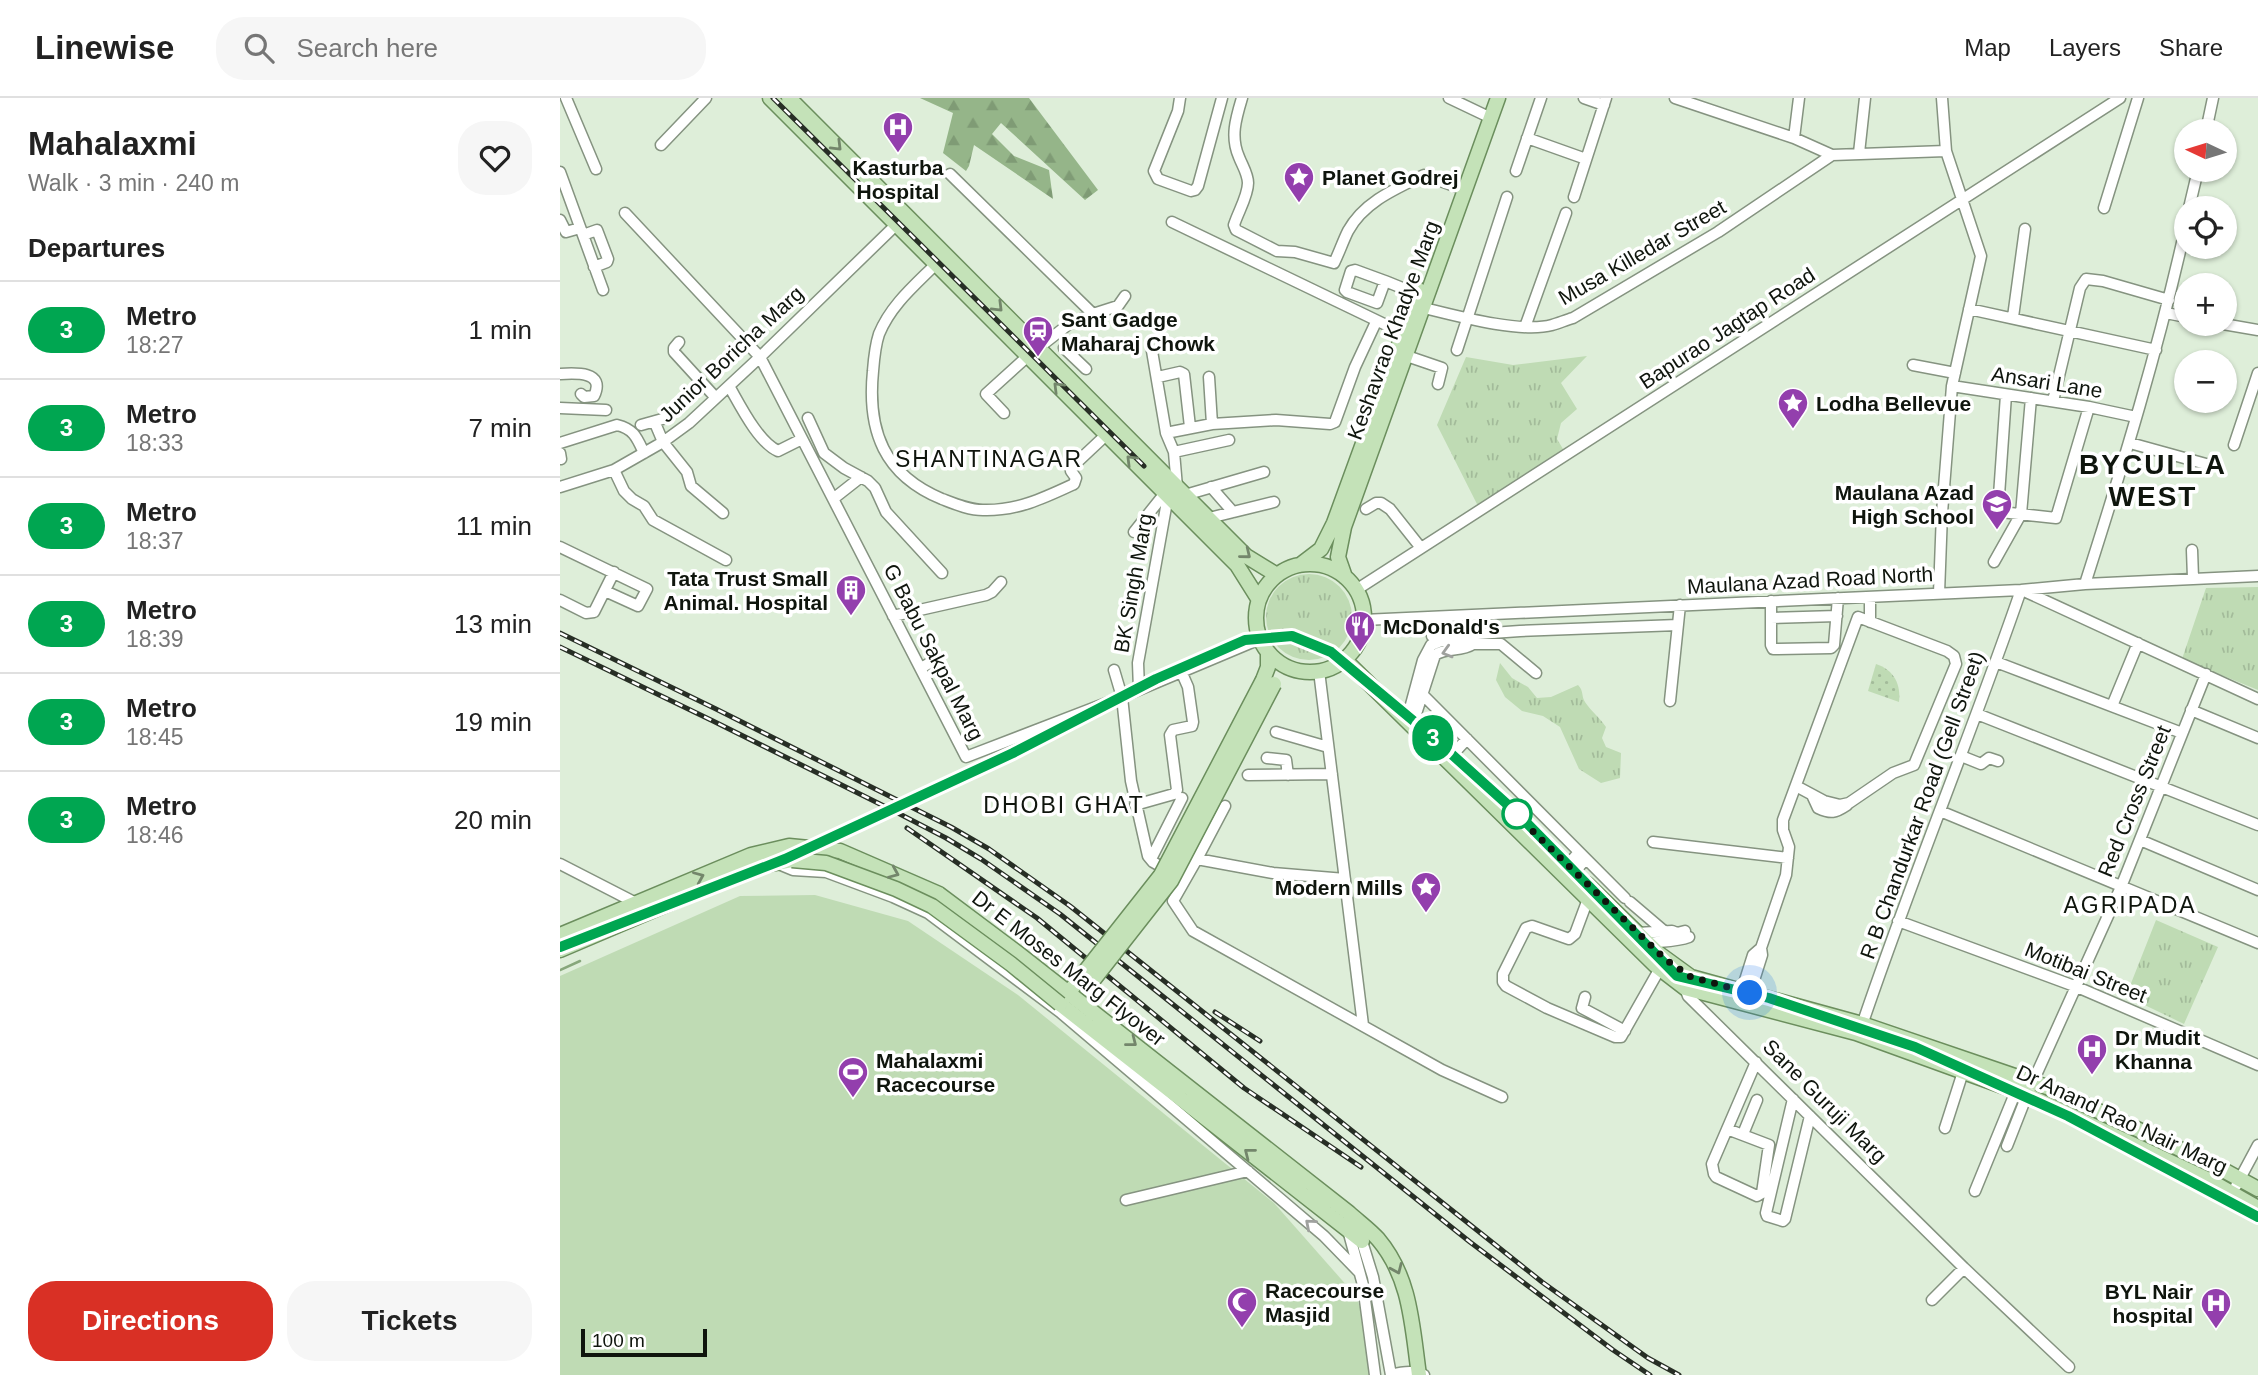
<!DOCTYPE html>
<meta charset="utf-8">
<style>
:root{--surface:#fff;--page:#f6f6f6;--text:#222;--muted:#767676;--line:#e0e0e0;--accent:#d93025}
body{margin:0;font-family:Arial,sans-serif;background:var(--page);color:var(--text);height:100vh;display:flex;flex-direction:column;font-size:26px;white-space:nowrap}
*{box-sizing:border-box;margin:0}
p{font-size:23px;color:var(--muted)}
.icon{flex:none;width:38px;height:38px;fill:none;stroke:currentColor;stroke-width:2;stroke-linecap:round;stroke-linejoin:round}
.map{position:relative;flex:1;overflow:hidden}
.sheet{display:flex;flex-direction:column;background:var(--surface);width:560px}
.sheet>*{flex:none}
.badge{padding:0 14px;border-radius:23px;font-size:24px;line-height:46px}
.needle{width:46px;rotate:274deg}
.tools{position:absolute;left:1614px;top:21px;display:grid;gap:14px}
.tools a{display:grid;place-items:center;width:63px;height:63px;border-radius:50%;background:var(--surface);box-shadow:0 2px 5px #0004;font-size:35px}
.scale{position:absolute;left:21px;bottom:18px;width:126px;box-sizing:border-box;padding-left:7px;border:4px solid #0f150d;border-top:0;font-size:19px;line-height:24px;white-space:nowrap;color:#0f150d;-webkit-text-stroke:5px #fff;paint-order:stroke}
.you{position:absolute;width:35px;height:35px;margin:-18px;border:5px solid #fff;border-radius:50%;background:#1a73e8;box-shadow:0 0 0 10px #1a73e833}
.map>.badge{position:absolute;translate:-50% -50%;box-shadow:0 0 0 4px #fff}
h2{padding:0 28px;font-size:26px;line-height:63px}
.round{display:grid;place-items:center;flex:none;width:74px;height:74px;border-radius:28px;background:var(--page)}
.overview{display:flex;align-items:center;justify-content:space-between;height:119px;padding:0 28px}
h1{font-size:33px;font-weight:700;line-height:52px}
.action{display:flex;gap:14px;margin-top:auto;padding:14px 28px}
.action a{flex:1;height:80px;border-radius:28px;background:var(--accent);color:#fff;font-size:28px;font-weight:700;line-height:80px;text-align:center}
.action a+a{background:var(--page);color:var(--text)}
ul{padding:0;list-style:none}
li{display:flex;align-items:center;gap:21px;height:98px;padding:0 28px;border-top:2px solid var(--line)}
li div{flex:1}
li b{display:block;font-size:26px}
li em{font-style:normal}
li .badge{min-width:77px;font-weight:700;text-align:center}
header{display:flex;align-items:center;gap:42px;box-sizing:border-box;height:98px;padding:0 35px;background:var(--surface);border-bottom:2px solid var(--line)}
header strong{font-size:33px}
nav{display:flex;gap:38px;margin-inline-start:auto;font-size:24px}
.search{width:490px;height:63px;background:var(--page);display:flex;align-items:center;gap:18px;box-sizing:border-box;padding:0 24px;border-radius:28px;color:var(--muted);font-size:26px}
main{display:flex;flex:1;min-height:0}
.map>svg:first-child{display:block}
.grass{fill:url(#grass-dots)}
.forest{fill:url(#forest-firs)}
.park{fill:url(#park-tufts)}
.pitch{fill:#bfdbb4}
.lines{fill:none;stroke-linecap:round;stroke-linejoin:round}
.stream{stroke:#87a77b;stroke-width:2.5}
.minor-casing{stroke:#859380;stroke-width:13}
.major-casing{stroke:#6b8e5d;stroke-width:17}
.minor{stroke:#fff;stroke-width:10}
.major{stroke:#c4e2b8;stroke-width:14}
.rail-casing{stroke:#272e25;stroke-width:5}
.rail{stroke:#fff;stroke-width:2.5;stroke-dasharray:8;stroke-linecap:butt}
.major-bridge-casing{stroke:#6b8e5d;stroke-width:17;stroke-linecap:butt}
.major-bridge{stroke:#c4e2b8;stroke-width:14}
.oneway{stroke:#73866b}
.oneway2{stroke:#9fa19e}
.line-casing{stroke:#fff;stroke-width:16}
.line{stroke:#00a651;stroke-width:10}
.walk{stroke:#0f150d;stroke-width:7;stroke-dasharray:0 12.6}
.stop-dot{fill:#fff;stroke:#00a651;stroke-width:3.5}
.labels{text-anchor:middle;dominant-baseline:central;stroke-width:7;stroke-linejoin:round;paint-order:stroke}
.poi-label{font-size:21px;font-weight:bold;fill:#0f150d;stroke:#fff;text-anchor:start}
.street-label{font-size:21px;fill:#0f150d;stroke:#fff}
.neighbourhood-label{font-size:23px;letter-spacing:2px;fill:#0f150d;stroke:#fff}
.district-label{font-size:28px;font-weight:bold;letter-spacing:2px;fill:#0f150d;stroke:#fff}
</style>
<header>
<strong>Linewise</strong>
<div class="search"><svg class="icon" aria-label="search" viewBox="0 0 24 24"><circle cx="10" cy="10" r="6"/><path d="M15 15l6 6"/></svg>Search here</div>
<nav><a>Map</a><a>Layers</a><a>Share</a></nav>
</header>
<main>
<section class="sheet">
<div class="overview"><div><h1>Mahalaxmi</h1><p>Walk · 3 min · 240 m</p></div><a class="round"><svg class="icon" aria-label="heart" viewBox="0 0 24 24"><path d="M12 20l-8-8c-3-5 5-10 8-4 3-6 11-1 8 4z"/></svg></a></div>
<h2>Departures</h2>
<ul>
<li><span class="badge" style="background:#00a651;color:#fff">3</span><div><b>Metro</b><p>18:27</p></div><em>1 min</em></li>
<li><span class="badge" style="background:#00a651;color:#fff">3</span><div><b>Metro</b><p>18:33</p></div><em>7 min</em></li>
<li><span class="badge" style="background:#00a651;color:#fff">3</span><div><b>Metro</b><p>18:37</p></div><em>11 min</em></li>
<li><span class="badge" style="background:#00a651;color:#fff">3</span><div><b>Metro</b><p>18:39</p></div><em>13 min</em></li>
<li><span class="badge" style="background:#00a651;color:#fff">3</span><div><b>Metro</b><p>18:45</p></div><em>19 min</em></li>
<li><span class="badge" style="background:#00a651;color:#fff">3</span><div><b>Metro</b><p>18:46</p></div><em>20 min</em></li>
</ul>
<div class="action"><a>Directions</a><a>Tickets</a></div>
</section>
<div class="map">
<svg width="1698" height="1277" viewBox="0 0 1698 1277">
<defs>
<pattern id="grass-dots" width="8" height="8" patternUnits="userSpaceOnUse" patternTransform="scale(1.75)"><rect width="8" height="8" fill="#bfdbb4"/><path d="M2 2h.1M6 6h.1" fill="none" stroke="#a3bb9a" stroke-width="1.8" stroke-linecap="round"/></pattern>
<pattern id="forest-firs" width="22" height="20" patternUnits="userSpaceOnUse" patternTransform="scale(1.75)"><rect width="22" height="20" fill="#95b589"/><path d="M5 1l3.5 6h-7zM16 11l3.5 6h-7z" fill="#7f9b75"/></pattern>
<pattern id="park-tufts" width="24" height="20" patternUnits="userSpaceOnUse" patternTransform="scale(1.75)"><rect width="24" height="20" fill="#bfdbb4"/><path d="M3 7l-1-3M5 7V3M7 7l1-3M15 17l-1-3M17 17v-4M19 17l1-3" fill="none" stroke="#a3bb9a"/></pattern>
</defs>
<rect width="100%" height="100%" fill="#deeed9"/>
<path class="grass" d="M1316 566C1334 572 1341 586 1339 604L1308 593Z"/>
<path class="forest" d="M360 0H469L538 92 525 102 441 25 432 36 454 58 489 72 493 101 414 47 409 68 406 73 383 55 393 15Z"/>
<path class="park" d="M1027 258 1001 285 1017 311 1001 325 997 341 1006 356 920 412 877 327 906 259 953 267Z
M706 519a43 43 0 1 1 86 0a43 43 0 1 1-86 0Z
M1698 489V592L1622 561 1646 490Z
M940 565 952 580 968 589 977 600 991 599 1018 587C1024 593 1021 598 1025 604 1031 613 1040 620 1046 629L1042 640 1046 649 1061 655 1060 680 1041 685 1019 671 1000 629 983 618 962 613 945 599 936 582Z
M1596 822 1658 849 1624 926 1566 898Z"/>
<path class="pitch" d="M255 797 348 823 458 897 714 1105 796 1198 811 1240 817 1277H0V878L180 798Z"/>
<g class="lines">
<path class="stream" d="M0 872 20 863"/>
<g class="minor-casing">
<path id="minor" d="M6 0 36 71
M620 0 618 13 594 73 598 81 631 93 635 92 638 88 662 0
M682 0C676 20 670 39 679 59 682 67 688 76 688 85 688 98 678 114 674 127L676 132 717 153 735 154 774 165C779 155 783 143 788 133 804 104 835 91 864 77L905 92
M889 0 931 20
M1024 0 1044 7
M1115 0 1234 40 1272 57 1386 53
M1646 33 1653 0
M967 40 1026 61
M1234 40 1239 0
M101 47 146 0
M1299 55 1305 0
M956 73 981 0
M0 74 43 192
M390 76 533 216 509 226 468 258 426 296 444 315
M1014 99 1046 0
M1544 110 1578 0
M1629 110 1638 72
M65 115 200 259 406 659 562 599 700 541
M0 122 6 134 20 130
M612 124 849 238
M23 137 37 132 48 161 47 164 34 169
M376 166C354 188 331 207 319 236 315 248 314 260 313 273 307 333 324 377 382 401 395 406 409 412 423 412 457 413 484 400 514 386L516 380 511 373 513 368 546 337
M825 183 817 205 787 194 785 192 791 173 795 172 825 183 830 185 857 196
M856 208C890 216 959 236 992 227 999 225 1006 222 1013 220L1158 134 1272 57
M1409 211 1596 252
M1606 215 1626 219
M533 216 558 208 565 198
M1453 219 1465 131
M1663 226 1698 232
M965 229 1006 115
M119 244 114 250V254L156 300
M504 250 526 271
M897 252 947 99
M592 253 606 335
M841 256 882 270 878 286
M1353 267 1395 275
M0 276C15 275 46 273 34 298L24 299 21 296
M598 279 620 274 624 276 630 329
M649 279 652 326
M169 288C180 307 198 344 218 353L242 341
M1392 288 1529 309 1576 319
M1446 297 1438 412 1441 414 1496 420 1529 309
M1493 303 1520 190 1526 181 1543 183 1609 202
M0 310 46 312
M248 320 264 355 284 370 308 383 315 390 326 414 382 475
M95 325 103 344 127 374 131 388 163 415
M81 327 106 320
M0 345 57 327C74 331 77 340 84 355
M1570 345 1646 366
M1674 347 1698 275
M614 354 669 342
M0 355 1 361
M54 372 64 393 72 401 84 408 93 422 166 462
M0 389 54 372 103 344 129 325 200 259 341 122
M651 389 673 414
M273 401 301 379
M620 402 625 397 704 374
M806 411 816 405H821L830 411 861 450
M649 420 714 404
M574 434 609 390
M0 449 87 491 78 508 45 493
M1632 452 1633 480
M1434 464 1461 416 1471 300
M1525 486C1563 367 1599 249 1626 127
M796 492 1560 0
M1464 493 1698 601
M1379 495 1382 415 1392 288 1421 158 1386 53 1382 0
M1310 499V524
M0 502 26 515 34 514 54 474
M1211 503V547L1213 551 1271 550 1274 547 1278 500
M333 518 426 497 432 494 441 484
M871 519 872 538 875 539 960 533 1118 527
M1211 520 1277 518
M803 522 1461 492 1525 486 1698 478
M913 546H941L976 575
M1436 564 1622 635
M361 570 373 563
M554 572 562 599 571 683 588 758 593 764 609 773
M759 573 803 927
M579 591 578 565 608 398 617 389 614 354 606 335 652 326 716 322 770 326 775 324 795 269 816 224
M862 596 1065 800
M1110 603 1120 507
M1552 608 1578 545
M1631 612 1698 640
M849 614 863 562 871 547 881 543H907L913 546C901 554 886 549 875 557L855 619
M1417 616 1698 727
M716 634 768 649
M893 656 907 641
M1401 658 1421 666 1429 660 1438 663
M707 660 726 662 728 677
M688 677 772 676
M1252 697 1258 710C1271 716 1275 715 1287 707
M575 707 614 696 617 692 610 637 613 632 632 628 633 624 628 589 621 573
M665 708 637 761 713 775 785 781
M1380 713 1698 845
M1580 742 1698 792
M1093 744 1228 760
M591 761 622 700
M637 761 613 803 633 833 882 972 942 999
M216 765 233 772 266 774 333 799 368 815 500 914 764 1138 799 1174
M0 766 76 805
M1001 775 1019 754
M1008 781 1026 761
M1028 801 1015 836 1009 841 972 828 966 830 943 876V884L946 888 987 910 1055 939H1061L1103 865
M1070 804 1104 833
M1338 823 1517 889 1698 967
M1077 835 1112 833 1117 835 1125 833
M1087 845C1101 843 1116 844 1129 839
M1126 887 1125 890 1128 898 1404 1170 1509 1269
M1190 895 1202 857 1201 850 1226 777 1229 749 1223 732V722L1298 519 1387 553 1394 558 1396 566 1354 667 1333 675 1289 705 1280 707 1264 703 1236 688
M1180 898 1193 857 1201 850
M1025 899 1022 910 1065 933
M1300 933C1350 784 1410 640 1461 492
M1233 1001 1206 1115 1207 1118 1223 1123 1225 1121 1250 1018
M1385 1030 1403 974
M1167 1031 1209 1047 1202 1095 1197 1098 1156 1079 1154 1076 1152 1066 1196 964
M1183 1036 1197 1002
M1447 1048 1467 997 1561 789 1646 576
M1676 1088 1698 1047
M1415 1093 1456 993
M566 1102 688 1073
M788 1132 803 1187 815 1277
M800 1137 813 1179 831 1277
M1372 1202 1404 1170
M831 1277C842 1274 854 1272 864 1277"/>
</g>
<g class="major-casing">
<path id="major" d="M210 0 677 467 699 502
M229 0 686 458 717 477
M696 520a54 54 0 1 1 108 0a54 54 0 1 1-108 0Z
M740 467 761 451 774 425 859 192
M785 479 778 459 784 429 938 0
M784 561 1095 867 1125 890 1296 935 1467 997 1647 1081 1698 1110
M703 582 708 569V554
M1027 786 1098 855 1131 879 1302 926 1487 989 1654 1067 1698 1091
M0 837 191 757 229 748 280 753 379 796 459 856 789 1115C799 1124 810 1132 818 1141 851 1180 852 1228 859 1277
M0 852 195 769 232 762
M523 876 500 906 802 1143"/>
</g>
<use href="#minor" class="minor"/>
<use href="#major" class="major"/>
<g class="rail-casing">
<path id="rail" d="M213 0 584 368
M0 535 156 611 391 729 429 751 510 808 982 1184 1088 1260 1119 1277
M0 549 153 623 334 713 386 740 421 761 500 816 910 1144 1053 1252 1090 1277
M347 730 477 820 684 990 801 1069
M655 914 700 943"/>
</g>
<use href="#rail" class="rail"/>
<g class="major-bridge-casing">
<path id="major-bridge" d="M232 762 266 765 336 791 372 808 451 866 500 906
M523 876 601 777 703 582
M531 885 611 783 714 586"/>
</g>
<use href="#major-bridge" class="major-bridge"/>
</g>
<defs><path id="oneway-chevron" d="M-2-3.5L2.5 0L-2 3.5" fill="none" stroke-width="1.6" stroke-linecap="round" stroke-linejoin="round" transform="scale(1.75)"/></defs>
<g class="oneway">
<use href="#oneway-chevron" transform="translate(277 48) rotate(45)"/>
<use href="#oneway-chevron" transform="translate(438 209) rotate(45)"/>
<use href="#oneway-chevron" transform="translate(498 289) rotate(-135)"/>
<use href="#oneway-chevron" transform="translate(571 362) rotate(-135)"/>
<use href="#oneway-chevron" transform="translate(686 456) rotate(39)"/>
<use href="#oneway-chevron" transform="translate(334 775) rotate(23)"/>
<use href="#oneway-chevron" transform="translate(139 779) rotate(-23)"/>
<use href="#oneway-chevron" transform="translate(572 944) rotate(38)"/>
<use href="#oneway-chevron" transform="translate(689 1055) rotate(-142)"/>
<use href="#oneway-chevron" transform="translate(837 1171) rotate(66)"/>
</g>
<g class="oneway2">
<use href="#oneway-chevron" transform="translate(887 554) rotate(164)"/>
<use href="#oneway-chevron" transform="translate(750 1126) rotate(-139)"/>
</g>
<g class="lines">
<g class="line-casing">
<path id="line" d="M0 849 225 761 453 655 596 581 685 542 732 538 771 554 868 635 958 716 1117 878 1209 900 1355 949 1508 1018 1698 1119"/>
</g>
<use href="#line" class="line"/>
<path class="walk" d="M957 716 956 717 1105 861 1131 879 1190 895"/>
</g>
<defs>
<g id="hospital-pin" transform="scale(1.575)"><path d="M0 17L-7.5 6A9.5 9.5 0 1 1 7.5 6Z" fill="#933fad" stroke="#fff"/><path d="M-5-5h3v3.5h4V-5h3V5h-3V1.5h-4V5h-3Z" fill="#fff"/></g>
<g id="sight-pin" transform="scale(1.575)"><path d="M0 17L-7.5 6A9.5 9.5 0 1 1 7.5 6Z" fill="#933fad" stroke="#fff"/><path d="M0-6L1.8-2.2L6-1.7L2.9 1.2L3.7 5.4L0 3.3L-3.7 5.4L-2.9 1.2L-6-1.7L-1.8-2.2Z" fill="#fff"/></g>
<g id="station-pin" transform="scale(1.575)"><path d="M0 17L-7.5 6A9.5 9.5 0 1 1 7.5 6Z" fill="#933fad" stroke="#fff"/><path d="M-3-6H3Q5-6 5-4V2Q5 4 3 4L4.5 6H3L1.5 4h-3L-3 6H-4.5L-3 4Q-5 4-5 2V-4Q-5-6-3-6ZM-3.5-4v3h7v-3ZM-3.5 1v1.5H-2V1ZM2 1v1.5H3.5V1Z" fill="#fff"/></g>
<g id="school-pin" transform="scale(1.575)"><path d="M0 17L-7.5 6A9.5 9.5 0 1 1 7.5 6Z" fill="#933fad" stroke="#fff"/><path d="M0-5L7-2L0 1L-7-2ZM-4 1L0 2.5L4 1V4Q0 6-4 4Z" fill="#fff"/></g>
<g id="building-pin" transform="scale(1.575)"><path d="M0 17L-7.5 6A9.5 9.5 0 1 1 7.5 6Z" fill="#933fad" stroke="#fff"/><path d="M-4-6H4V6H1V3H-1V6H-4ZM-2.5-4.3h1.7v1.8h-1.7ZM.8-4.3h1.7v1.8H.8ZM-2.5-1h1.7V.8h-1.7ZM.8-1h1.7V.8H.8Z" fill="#fff"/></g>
<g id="restaurant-pin" transform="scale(1.575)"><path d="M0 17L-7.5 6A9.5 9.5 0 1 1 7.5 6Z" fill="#933fad" stroke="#fff"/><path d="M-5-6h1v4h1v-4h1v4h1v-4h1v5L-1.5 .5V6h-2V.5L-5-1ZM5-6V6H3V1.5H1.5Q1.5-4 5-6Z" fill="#fff"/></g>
<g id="stadium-pin" transform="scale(1.575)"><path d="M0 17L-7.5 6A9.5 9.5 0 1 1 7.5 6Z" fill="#933fad" stroke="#fff"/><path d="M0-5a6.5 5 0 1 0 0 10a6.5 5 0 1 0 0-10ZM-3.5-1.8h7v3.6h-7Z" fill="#fff"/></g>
<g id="mosque-pin" transform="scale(1.575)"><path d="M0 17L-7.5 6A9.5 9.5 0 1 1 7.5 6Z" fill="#933fad" stroke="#fff"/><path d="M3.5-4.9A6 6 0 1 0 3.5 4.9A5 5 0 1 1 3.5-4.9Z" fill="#fff"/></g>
</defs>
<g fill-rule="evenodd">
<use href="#hospital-pin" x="338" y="29"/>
<use href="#sight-pin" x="739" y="79"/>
<use href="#station-pin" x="478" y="233"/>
<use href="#sight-pin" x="1233" y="305"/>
<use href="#school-pin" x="1437" y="406"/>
<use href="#building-pin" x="291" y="492"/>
<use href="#restaurant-pin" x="800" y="528"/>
<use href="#sight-pin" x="866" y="789"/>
<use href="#hospital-pin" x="1532" y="951"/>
<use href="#stadium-pin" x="293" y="974"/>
<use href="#mosque-pin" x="682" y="1204"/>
<use href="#hospital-pin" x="1656" y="1205"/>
</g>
<circle class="stop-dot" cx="957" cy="716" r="14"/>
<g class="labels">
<g class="poi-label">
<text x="338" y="69" text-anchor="middle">Kasturba<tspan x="338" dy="24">Hospital</tspan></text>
<text x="762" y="79">Planet Godrej</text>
<text x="501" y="221">Sant Gadge<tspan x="501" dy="24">Maharaj Chowk</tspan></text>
<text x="1256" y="305">Lodha Bellevue</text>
<text x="1414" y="394" text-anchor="end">Maulana Azad<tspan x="1414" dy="24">High School</tspan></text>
<text x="268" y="480" text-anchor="end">Tata Trust Small<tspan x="268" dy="24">Animal. Hospital</tspan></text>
<text x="823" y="528">McDonald's</text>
<text x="843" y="789" text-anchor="end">Modern Mills</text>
<text x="1555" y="939">Dr Mudit<tspan x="1555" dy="24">Khanna</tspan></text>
<text x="316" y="962">Mahalaxmi<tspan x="316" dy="24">Racecourse</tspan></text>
<text x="705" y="1192">Racecourse<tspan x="705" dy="24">Masjid</tspan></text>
<text x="1633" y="1193" text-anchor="end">BYL Nair<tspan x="1633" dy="24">hospital</tspan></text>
</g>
<g class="street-label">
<text transform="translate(1082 154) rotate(-30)">Musa Killedar Street</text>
<text transform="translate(1167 230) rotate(-33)">Bapurao Jagtap Road</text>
<text transform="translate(833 232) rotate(-70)">Keshavrao Khadye Marg</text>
<text transform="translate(171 256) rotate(-43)">Junior Boricha Marg</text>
<text transform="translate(1487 284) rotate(9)">Ansari Lane</text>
<text transform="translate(1250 482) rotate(-3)">Maulana Azad Road North</text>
<text transform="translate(573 485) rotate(-80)">BK Singh Marg</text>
<text transform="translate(374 554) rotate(63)">G Babu Sakpal Marg</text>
<text transform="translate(1574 703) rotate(-68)">Red Cross Street</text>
<text transform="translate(1362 707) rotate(-70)">R B Chandurkar Road (Gell Street)</text>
<text transform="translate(509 870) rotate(38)">Dr E Moses Marg Flyover</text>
<text transform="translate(1526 874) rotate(22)">Motibai Street</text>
<text transform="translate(1265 1003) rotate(45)">Sane Guruji Marg</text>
<text transform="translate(1562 1021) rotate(25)">Dr Anand Rao Nair Marg</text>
</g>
<g class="neighbourhood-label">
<text x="429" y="361">SHANTINAGAR</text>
<text x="504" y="707">DHOBI GHAT</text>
<text x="1570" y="807">AGRIPADA</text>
</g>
<g class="district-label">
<text x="1593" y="366">BYCULLA<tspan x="1593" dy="32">WEST</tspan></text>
</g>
</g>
</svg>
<div class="tools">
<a><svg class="needle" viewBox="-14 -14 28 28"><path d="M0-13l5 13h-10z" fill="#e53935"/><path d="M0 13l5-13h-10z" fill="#767676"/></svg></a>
<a><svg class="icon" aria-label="locate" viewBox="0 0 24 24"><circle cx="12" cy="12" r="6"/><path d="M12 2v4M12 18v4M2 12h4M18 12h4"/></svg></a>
<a>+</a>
<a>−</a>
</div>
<div class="scale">100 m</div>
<div class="you" style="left:1190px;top:895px"></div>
<b class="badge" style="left:873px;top:640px;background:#00a651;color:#fff">3</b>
</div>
</main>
